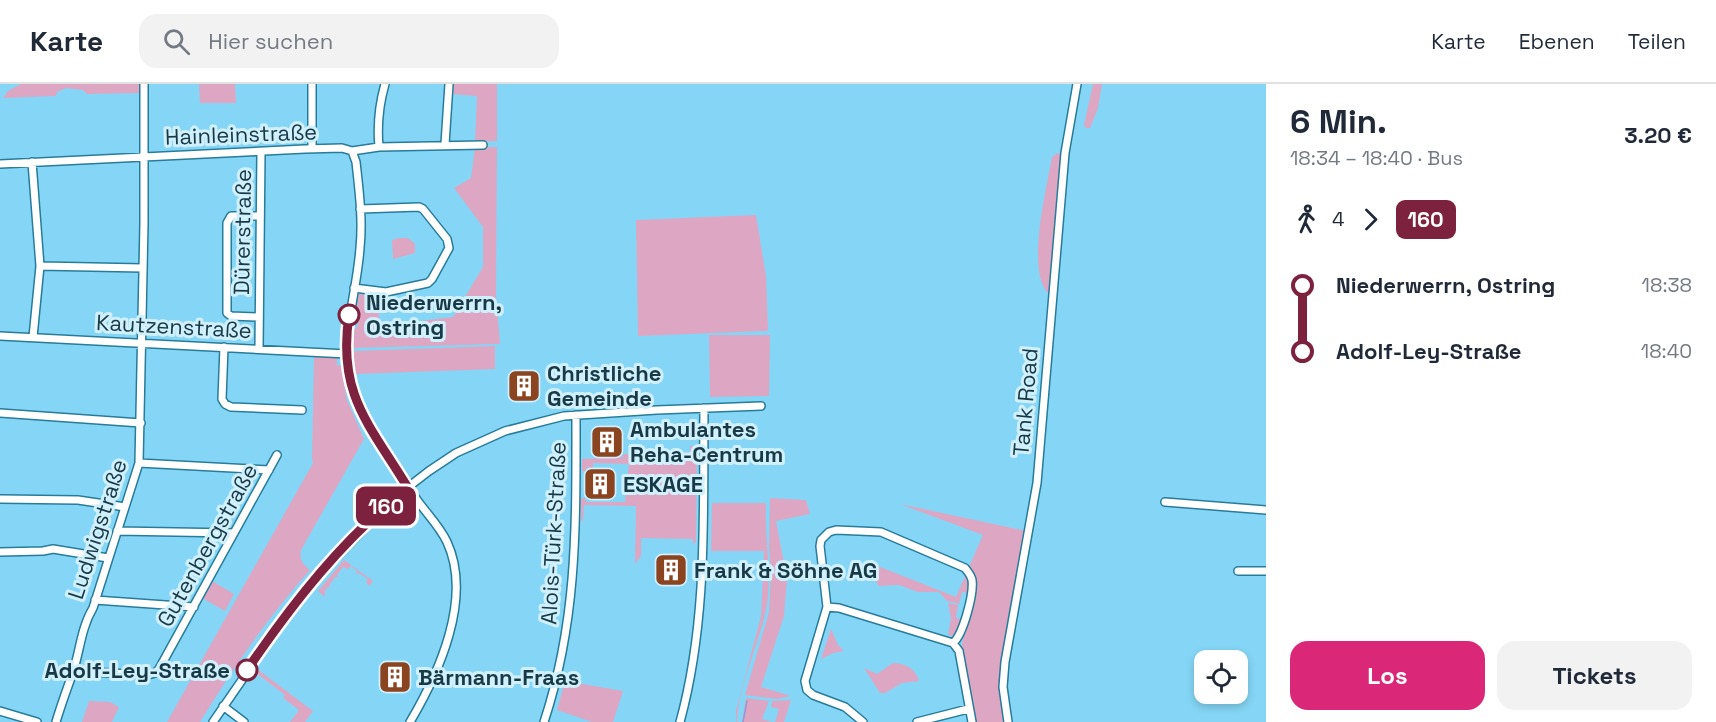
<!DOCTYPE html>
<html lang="de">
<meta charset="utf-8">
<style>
:root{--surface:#fff;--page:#f2f2f3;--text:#1f2937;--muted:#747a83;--line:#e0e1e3;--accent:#db2777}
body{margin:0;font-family:"Space Grotesk",sans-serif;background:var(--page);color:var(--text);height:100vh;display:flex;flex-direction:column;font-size:22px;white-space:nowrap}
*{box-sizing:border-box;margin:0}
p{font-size:20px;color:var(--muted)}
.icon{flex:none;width:33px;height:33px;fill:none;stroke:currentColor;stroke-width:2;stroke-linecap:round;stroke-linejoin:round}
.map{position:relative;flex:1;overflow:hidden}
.sheet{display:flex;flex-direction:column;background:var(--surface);width:450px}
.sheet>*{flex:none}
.badge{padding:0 12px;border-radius:9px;font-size:21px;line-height:39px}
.buttons{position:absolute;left:1194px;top:566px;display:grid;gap:12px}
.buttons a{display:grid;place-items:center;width:54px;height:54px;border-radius:12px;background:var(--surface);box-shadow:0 3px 9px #0003;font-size:30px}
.map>.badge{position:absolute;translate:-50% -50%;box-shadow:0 0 0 3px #fff}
.legs{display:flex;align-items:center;gap:9px;height:66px;padding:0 24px;font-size:20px}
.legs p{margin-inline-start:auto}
.summary{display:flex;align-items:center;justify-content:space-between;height:102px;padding:0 24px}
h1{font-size:33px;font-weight:600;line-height:45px}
.action{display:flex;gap:12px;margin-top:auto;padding:12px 24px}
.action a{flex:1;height:69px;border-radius:18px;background:var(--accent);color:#fff;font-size:24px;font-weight:600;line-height:69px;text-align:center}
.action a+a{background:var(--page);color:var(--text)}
ul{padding:0 24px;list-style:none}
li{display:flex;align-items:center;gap:21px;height:66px;font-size:22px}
li i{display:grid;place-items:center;width:9px;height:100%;margin:0 8px;background:currentColor}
li i::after{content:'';width:15px;height:15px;margin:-8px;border:4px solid;border-radius:50%;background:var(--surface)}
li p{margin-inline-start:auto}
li:first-child i{background:linear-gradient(#0000 50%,currentColor 0)}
li:last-child i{background:linear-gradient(currentColor 50%,#0000 0)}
header{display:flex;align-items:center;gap:36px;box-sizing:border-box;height:84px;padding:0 30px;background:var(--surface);border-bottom:2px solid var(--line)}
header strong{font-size:28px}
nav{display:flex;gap:33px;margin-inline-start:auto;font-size:21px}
.search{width:420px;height:54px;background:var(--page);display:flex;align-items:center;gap:15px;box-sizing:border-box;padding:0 21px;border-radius:18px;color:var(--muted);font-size:22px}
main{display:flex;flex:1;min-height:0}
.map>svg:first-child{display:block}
.green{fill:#dda6c3}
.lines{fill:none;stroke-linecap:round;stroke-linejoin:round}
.stream{stroke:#9795d3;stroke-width:1.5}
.minor-casing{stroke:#277c9a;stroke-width:10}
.minor{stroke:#fff;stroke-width:7}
.line-1-casing{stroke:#fff;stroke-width:14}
.line-1{stroke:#7d223e;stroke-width:9}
.stop-1-dot{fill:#fff;stroke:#7d223e;stroke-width:3}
.labels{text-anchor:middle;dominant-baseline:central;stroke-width:6;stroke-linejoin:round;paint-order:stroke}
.street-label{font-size:22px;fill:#183a47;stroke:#d1f0fd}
.stop-label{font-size:22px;font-weight:bold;fill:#183a47;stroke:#d1f0fd;text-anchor:start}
.poi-label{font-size:22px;font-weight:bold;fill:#183a47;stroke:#d1f0fd;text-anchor:start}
</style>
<header>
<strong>Karte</strong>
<div class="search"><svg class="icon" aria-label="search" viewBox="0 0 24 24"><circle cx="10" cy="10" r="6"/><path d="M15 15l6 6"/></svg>Hier suchen</div>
<nav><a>Karte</a><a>Ebenen</a><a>Teilen</a></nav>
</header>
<main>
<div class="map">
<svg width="1266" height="638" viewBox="0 0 1266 638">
<rect width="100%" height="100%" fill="#85d6f6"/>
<path class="green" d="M21 0H139V9L87 10 83 6 66 4 57 8 56 12 3 14 8 7Z
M199 0H235L236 19H200Z
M452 0H497V57L475 58 477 12 451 10Z
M1093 0H1102L1098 24 1090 44H1086L1084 41Z
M475 63H497L496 212 500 260 352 264V245L357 244 358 239 353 237 359 210 379 211V242L453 233 483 183V143L454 104 471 94Z
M1058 69 1063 70 1050 211C1025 192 1046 107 1051 78L1052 73Z
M756 131 766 192 768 245 767 247 638 252 636 136Z
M399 154H408L415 160V169L393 175 392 156Z
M709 251H770L769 312 710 313Z
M495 262V285L355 290 353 267Z
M314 272 337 273V281L341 282 347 316 364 355 301 466C299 476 303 480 310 486 268 533 233 584 200 638H167L313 379 312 375Z
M690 362H697L696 459H693V455L641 454V472L635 480 636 422 584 421 583 437H581V414H585L586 418H625L629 380 593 379V384L590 386V383H587L586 387H582V375L623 373V370L690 368Z
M770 414 806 416 810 430 776 437 787 495 784 532 761 603 791 612 777 615 745 611 769 528 771 490 769 462Z
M712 419H766C764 455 773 490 766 526 758 563 739 599 737 638H736V627L761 532 764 467H711Z
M900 420 1026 447 1002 577 1005 638H976C971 620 960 578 962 560 966 540 982 502 969 483L983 451Z
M344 476 373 497 369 502 366 498 368 495 359 489 356 490 357 487 351 482 348 485 343 483 337 491 339 493H335L329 502 331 504 328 503 324 508 326 510 324 512 318 507Z
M870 479 956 513 965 492 968 499 967 509 962 508 959 520 947 517 939 508H918L899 501 879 502 869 488Z
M212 497 234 510 225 527 202 514Z
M948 519 958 521 956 534 960 535 957 550 953 552 948 551 951 535Z
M831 545 838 561 844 567 833 569 821 575Z
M893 579C905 579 916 585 919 597L902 599 885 609H880L864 584 877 590Z
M257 585 313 627 305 638H290L299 626 283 614 285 611 255 588Z
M565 597 623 607 613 638H592L557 626Z
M746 614 769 617 762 635 772 638H742Z
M791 616 784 638H775L779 625 771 623 772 617Z
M89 617 110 618 119 623 112 638H82Z"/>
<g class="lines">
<path class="stream" d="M743 638 747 617"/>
<g class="minor-casing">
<path id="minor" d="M312 0V65
M445 60 449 0
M379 63C377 41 379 21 385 0
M352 67 356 78C359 106 363 135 360 164 357 208 341 250 350 295 356 327 374 353 392 379 400 390 407 402 415 413 425 428 439 441 447 458 473 514 439 589 410 638
M32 78 40 182 33 253
M0 80 305 65 342 64 352 67 379 63 483 61
M40 182 143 184
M354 204 386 208 428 199 432 195 449 164 447 155 423 125 419 123 360 125
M259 233 231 232 227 229V139L231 132H259
M0 252 347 270
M224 263 222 315 225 320 231 323 302 326
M259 265 261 68
M0 329 141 339
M139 379 269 386
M0 415 78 416 125 423
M1165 418 1266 426
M117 447 234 449
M0 468 43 467 53 465 108 474
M1238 487H1266
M95 516 194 523
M827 523 839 524 953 559 959 567 972 638
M73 587 148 591 155 589 159 585 277 371
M223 622 244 638
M0 627 37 638
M56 638C61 621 67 605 73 588 80 567 81 544 93 524L139 379 144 139V0
M213 638 286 532 327 483 394 414 429 387 456 369 505 347 564 332 657 326 761 322
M544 638C578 535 576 438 576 331
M680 638C708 536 703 429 704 324
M863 638 845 623 813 611 807 606 805 597 827 523 820 462 821 456 829 448 836 446 881 448 965 484C968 488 971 491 972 496 974 510 963 551 953 559
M917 638 968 625
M1008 638 1003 603 1005 578 1037 399 1065 69 1077 0"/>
</g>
<use href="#minor" class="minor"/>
</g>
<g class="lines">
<g class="line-1-casing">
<path id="line-1" d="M247 586C292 520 344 453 408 404 370 341 337 311 349 231"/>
</g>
<use href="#line-1" class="line-1"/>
</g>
<defs>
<g id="building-square" transform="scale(1.725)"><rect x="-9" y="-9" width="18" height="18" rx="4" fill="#8b4420" stroke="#d1f0fd"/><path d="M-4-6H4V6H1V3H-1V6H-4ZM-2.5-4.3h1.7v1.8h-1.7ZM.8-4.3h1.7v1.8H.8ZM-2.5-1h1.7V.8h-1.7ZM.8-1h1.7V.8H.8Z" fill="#fff"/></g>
</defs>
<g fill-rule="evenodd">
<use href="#building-square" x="524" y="302"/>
<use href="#building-square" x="607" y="358"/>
<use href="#building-square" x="600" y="400"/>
<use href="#building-square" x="671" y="486"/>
<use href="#building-square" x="395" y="593"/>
</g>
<g class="stop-1-dot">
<circle cx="349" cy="231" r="10"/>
<circle cx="247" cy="586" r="10"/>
</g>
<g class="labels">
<g class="street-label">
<text transform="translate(241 50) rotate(-2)">Hainleinstraße</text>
<text transform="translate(242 148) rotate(-89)">Dürerstraße</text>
<text transform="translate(174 242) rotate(3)">Kautzenstraße</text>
<text transform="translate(1025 318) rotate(-85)">Tank Road</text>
<text transform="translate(97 445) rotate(-72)">Ludwigstraße</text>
<text transform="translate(553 449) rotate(-87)">Alois-Türk-Straße</text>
<text transform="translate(207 461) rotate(-61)">Gutenbergstraße</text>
</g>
<g class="stop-label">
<text x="366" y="218">Niederwerrn,<tspan x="366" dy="25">Ostring</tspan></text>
<text x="230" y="586" text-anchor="end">Adolf-Ley-Straße</text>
</g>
<g class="poi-label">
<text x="547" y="289">Christliche<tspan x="547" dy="25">Gemeinde</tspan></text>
<text x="630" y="345">Ambulantes<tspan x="630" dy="25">Reha-Centrum</tspan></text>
<text x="623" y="400">ESKAGE</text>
<text x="694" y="486">Frank &amp; Söhne AG</text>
<text x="418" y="593">Bärmann-Fraas</text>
</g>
</g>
</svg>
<div class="buttons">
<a><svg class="icon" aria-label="locate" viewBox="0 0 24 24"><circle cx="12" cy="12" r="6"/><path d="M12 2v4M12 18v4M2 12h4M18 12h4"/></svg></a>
</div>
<b class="badge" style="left:386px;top:422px;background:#7d223e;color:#fff">160</b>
</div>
<section class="sheet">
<div class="summary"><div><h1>6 Min.</h1><p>18:34 – 18:40 · Bus</p></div><b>3.20 €</b></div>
<div class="legs"><svg class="icon" aria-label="walk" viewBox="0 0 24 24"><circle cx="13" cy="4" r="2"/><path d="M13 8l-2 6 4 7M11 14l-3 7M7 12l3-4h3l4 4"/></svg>4<svg class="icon" aria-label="forward" viewBox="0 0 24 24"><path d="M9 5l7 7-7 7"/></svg><b class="badge" style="background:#7d223e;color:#fff">160</b></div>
<ul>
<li><i style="color:#7d223e"></i><b>Niederwerrn, Ostring</b><p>18:38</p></li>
<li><i style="color:#7d223e"></i><b>Adolf-Ley-Straße</b><p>18:40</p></li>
</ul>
<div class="action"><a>Los</a><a>Tickets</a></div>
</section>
</main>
